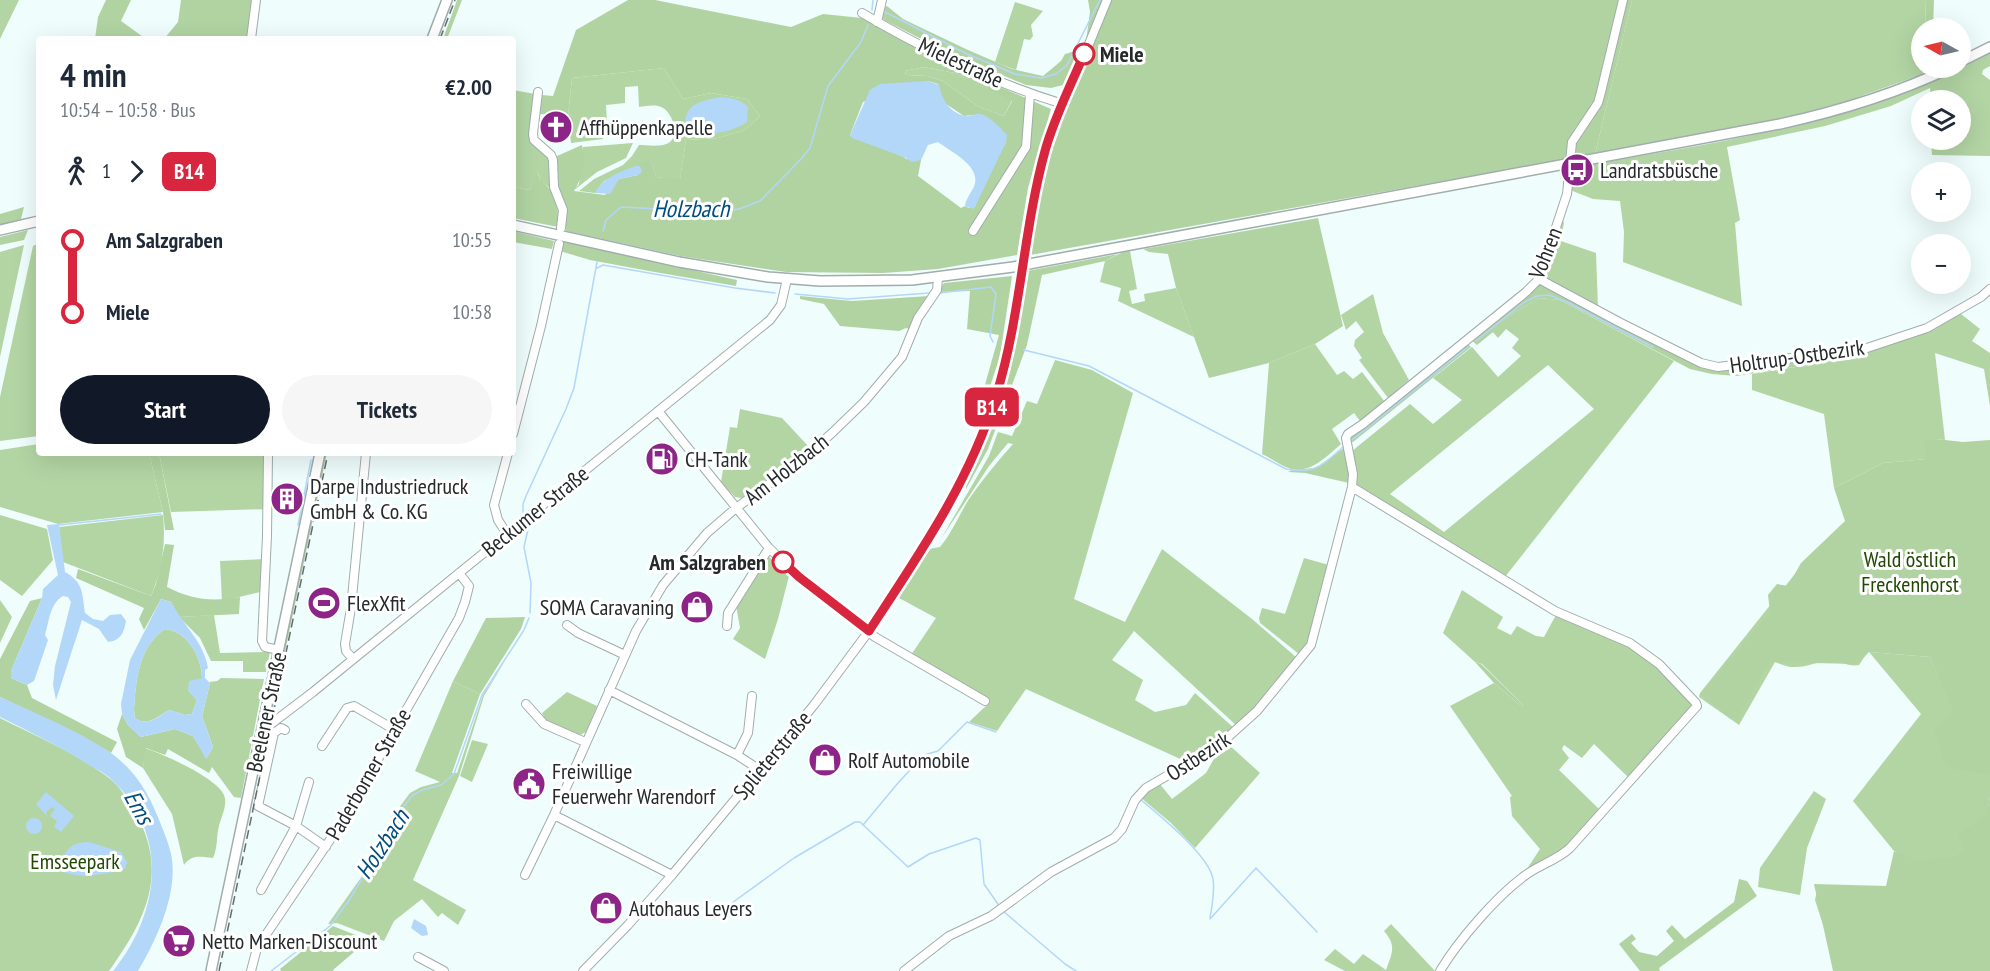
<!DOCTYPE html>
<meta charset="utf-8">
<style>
:root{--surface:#fff;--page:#f6f6f7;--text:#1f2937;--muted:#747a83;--accent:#111827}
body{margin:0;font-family:"PT Sans Narrow",sans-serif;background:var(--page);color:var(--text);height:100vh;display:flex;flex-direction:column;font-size:22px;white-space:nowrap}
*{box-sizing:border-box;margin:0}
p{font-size:20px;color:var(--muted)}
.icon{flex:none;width:33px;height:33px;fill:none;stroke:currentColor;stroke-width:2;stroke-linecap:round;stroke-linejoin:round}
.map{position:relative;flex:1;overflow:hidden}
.side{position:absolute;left:36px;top:36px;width:480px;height:420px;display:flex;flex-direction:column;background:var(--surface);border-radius:6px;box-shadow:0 6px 24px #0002}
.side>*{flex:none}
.badge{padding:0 12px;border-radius:9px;font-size:21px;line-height:39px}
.needle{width:39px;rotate:278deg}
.buttons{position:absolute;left:1911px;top:18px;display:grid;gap:12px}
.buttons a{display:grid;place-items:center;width:60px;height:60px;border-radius:50%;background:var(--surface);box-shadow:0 6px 24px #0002;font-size:30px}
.map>.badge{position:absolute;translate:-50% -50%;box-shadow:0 0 0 3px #fff}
.legs{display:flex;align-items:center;gap:9px;height:66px;padding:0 24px;font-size:20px}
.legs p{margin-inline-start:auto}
.head{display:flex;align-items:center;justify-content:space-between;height:102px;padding:0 24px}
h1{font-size:33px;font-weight:700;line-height:45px}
.button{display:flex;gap:12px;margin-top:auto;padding:12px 24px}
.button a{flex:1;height:69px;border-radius:36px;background:var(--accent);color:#fff;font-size:24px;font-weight:700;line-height:69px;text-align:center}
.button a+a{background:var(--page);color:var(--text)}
ul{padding:0 24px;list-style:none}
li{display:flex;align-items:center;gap:21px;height:72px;font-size:22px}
li i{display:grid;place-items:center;width:9px;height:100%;margin:0 8px;background:currentColor}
li i::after{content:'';width:15px;height:15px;margin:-8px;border:4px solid;border-radius:50%;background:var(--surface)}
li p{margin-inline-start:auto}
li:first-child i{background:linear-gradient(#0000 50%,currentColor 0)}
li:last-child i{background:linear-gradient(currentColor 50%,#0000 0)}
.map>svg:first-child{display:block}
.green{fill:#b3d5a4;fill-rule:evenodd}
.forest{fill:#b1d3a2;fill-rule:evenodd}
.water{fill:#b3d7f9;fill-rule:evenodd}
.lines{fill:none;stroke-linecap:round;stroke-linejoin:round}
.stream{stroke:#b3d7f9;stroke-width:1.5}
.minor-casing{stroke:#a0adac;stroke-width:10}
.major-casing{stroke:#a0adac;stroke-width:12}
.minor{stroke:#fff;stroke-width:8}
.major{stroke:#fff;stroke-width:9}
.rail{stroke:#646c6c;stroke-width:1.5;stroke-dasharray:9 4.5;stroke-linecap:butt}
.minor-bridge-casing{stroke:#a0adac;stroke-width:10;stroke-linecap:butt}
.minor-bridge{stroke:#fff;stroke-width:8}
.line-1-casing{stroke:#fff;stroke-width:14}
.line-1{stroke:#d7263d;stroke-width:9}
.stop-1-dot{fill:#fff;stroke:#d7263d;stroke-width:3}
.labels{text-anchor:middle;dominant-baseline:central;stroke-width:6;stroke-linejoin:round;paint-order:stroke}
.stop-label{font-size:22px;font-weight:bold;fill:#242929;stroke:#fff;text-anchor:start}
.street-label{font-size:22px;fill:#242929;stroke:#fff}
.poi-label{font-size:22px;fill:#242929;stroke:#fff;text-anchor:start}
.park-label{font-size:22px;fill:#1f4900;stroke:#fff}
.water-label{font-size:24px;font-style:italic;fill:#004d7f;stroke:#fff}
</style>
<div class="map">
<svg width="1990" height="971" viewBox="0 0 1990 971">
<rect width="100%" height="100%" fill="#effdfc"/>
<path class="green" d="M0 0H19L0 39Z
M457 0H462L447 39H443Z
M1632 0H1926L1925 28H1922L1923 74 1847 101 1780 119 1595 154Z
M1015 2 1043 11 1031 25 1033 36 1030 40 1024 39 1016 70 995 62Z
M1990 50V66L1983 70 1982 74 1990 80V156L1932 155 1931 140H1960V100H1931L1930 88 1891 106 1825 126 1727 147 1740 220 1735 223 1742 306 1623 262 1624 232 1620 201 1593 199 1570 190 1571 168C1702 144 1836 128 1956 68H1960L1961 65Z
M924 67 955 73 1012 100 1004 116 979 107 943 81 927 76 906 75 905 71Z
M664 68 683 99 711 93 747 99 760 116 745 130 718 138 686 140 680 180 656 177 650 160 604 181 595 193 579 191 594 179 623 165 632 156 639 145C647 145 665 148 671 141 679 133 672 113 663 108 656 104 647 106 639 107L638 86 625 87V103L606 105 607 123 603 124V139L571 143 568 116 572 78Z
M513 90 535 94 531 135 550 161 551 189 541 181 537 171 530 190 513 187Z
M633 143 626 158 597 172 573 191 579 184 583 147Z
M1560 220 1564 222 1561 241 1596 253 1598 308 1541 278Z
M39 243V436L0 441V397L33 246Z
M24 245 0 357V252Z
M1130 251 1137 289 1129 291 1132 304 1145 301 1144 294 1176 288 1194 337 1118 301 1121 288 1100 282 1105 261 1123 252Z
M1373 294 1383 333 1409 380 1388 398 1359 360 1362 358 1354 346 1355 340 1364 332 1356 321 1346 330 1341 315Z
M1539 298 1560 300 1674 361 1505 577 1355 485 1352 451 1410 404 1433 424 1462 400 1433 378 1472 347 1498 377 1521 356 1512 348 1519 339 1506 329 1498 338 1491 330 1513 313ZM1548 365 1594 409 1444 532 1390 494Z
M1961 314 1980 329 1972 341 1990 353V406L1984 369 1935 353 1945 440 1936 439 1927 459 1883 463 1834 488 1824 414 1752 390V374L1820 363 1928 330Z
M1315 344 1337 375 1344 371 1353 379 1362 372 1385 402 1360 421 1354 413 1332 429 1341 444C1328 455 1311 474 1291 469 1281 466 1271 458 1262 454L1269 363Z
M1055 360 1092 370 1133 393 1074 599 1125 622 1162 549 1252 619 1297 658 1254 710 1237 726 1134 631 1112 660 1143 680 1135 700 1155 712 1186 705 1195 693 1235 729 1217 745 1187 762 1026 689 997 731 969 722 990 702 911 655 936 618 899 598 929 549 940 547C952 533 959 515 969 499 982 480 997 462 1013 444L1008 443 989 466 941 539 989 456 998 432 1012 436 1027 401 1037 404Z
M740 409 782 418 809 447 742 498 735 497 721 482 730 427 737 428Z
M1953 442H1990V796L1988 810 1990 971H1838L1815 900 1818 886 1887 888 1897 852 1894 851 1853 801 1921 714 1869 652 1930 657 1942 683 1934 653 1869 650 1859 665C1848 667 1841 661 1831 661 1817 661 1806 668 1793 667 1787 667 1780 664 1775 662L1739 725 1699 697 1700 693 1810 555 1852 519 1928 463Z
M39 444V453H149L163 512 58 524 0 507V450Z
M159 453H265L267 509 171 512Z
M324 453H327L271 718 269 716Z
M0 515 47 529 53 560 22 596 0 580Z
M163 515C166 544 162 569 151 596L63 562 59 527Z
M767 555 789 576 778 619 765 659 733 639 740 628 736 605Z
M1304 558 1329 565 1309 643 1299 654 1260 623 1259 618 1262 608 1285 614Z
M265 559 264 591 222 601 220 561Z
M1462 590 1503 617 1497 628 1511 635 1517 626 1536 636 1544 637 1557 613 1629 644 1652 661 1691 702 1692 708 1629 778 1594 744 1582 758 1564 745 1562 749 1569 758 1559 770 1601 811 1560 854 1523 875 1540 849 1512 816 1510 797 1512 796 1450 706 1494 683 1520 705 1524 706 1482 664 1475 662 1443 633Z
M0 600 12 617 0 643Z
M214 615 220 653 270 652 266 672H243V661H211L200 638 179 617Z
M165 629C187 631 202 657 202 678L188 690 197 700 192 714 185 715 169 710C157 717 147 727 135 718L134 710C136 681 138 647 165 629Z
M505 661 484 696 459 776 413 880 466 910 458 925 442 913 438 917 422 899 394 921 384 941 337 923 328 924 365 872 401 805 410 793 421 787 440 782 415 771 453 681 480 694 452 773H457L483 695Z
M221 678 264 679 241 798 234 797 206 759 213 747 202 716 210 683 209 682 217 681Z
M567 692 597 706 586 732 578 736 547 723 542 713Z
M0 718C36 736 76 753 109 778 120 786 127 799 134 810 170 872 146 919 109 971H0Z
M472 740 488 744 472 782 460 776Z
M1228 744 1260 773 1195 848 1171 823 1140 797 1159 783 1172 799 1206 773 1220 748Z
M145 748C163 754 217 778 224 795 228 805 221 817 219 826 216 838 218 847 213 858 201 857 192 854 184 865L172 814 143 768Z
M1814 791 1826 799 1807 848 1800 895 1758 887 1760 868Z
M1391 924 1435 971H1345L1324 960 1335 949 1354 964 1363 954 1386 970C1392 953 1397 946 1384 931Z"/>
<path class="forest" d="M106 0H131L121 21 146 39H95L98 17Z
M181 0H254L249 39H164L178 22Z
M628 0H655L791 27 823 14 862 18 947 64 1051 109 1028 188 1017 255 938 269 883 273 786 272 680 256 566 231V206L558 185 557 156 582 145C586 165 584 174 574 191L605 195 619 179 638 175 640 166H636L650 159 656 177 680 179 686 140 718 138 745 130 760 116 747 99 711 93 683 99 664 68 572 78 568 116 540 114 542 95 553 96 576 30ZM924 67 955 73 1012 101 1004 116 979 107 943 81 927 76 906 75 905 71ZM928 81 938 84 943 102 964 116 973 115 1006 142 969 208 965 206 961 208 918 176 921 160 906 159 904 157 850 135 863 102Z
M1088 0H1632L1595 154 1030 255 1039 201 1052 150 1092 44 1086 41 1090 12Z
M1926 0H1934L1933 28H1925Z
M887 6 903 19 968 50 1012 69 1043 76 1061 61 1065 54 1079 50 1063 85 1051 88 1026 85 947 52 880 18 882 8Z
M537 169C538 179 543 182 550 189 559 198 558 215 558 227L513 218V187L530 190Z
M24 207 21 219 0 225V214Z
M1318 218 1343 326 1315 344 1269 363 1209 378 1176 288 1168 254 1149 252 1143 249Z
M28 230 24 240 0 245V237Z
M513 231 554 241 552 249 513 242Z
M561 241 737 280 736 286 649 271 590 260 560 251Z
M1118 254 1105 261 1042 275 1027 345 988 449 966 489V486C987 442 1004 397 1014 349 1020 324 1023 297 1027 271Z
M1012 276 1000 356 978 423 975 420 999 335 967 329 970 291 938 292 944 283Z
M1541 283 1708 369 1856 353 1820 363 1736 376 1712 374 1690 369 1560 300 1539 298 1513 313 1492 330 1493 332 1477 345 1470 339Z
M800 296 852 301 929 296 912 330 906 328 899 331 840 326 824 304 800 299Z
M1466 342 1471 347 1353 442 1349 443 1352 435Z
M1936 439 1963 442 1990 440V775L1946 767 1934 731 1953 710 1930 657 1869 652 1857 664 1770 662 1736 721 1700 695 1770 612 1768 595 1777 584 1788 586 1801 563 1845 521 1834 488 1883 463 1926 459 1923 441Z
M1344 448 1349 466V483L1305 473 1288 472 1292 470 1316 468Z
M149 453H159L174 530H165L163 512Z
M165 544 174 545 167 587C193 600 211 602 240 597L239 614 179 617 171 602 161 599 144 630 139 619 144 608 76 578 78 569 151 596 156 584Z
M42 598 11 671V678L27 685 32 698 117 742 111 753 80 735 0 697V659L30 601Z
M525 617 521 629 480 694 453 681 486 618Z
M1475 662 1481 664 1525 707 1520 705 1494 683Z
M122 714 128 725 141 737 175 729 193 736 212 767 209 773 168 749 165 755 146 748 143 768 126 757 117 729Z
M1990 796V971H1833L1814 884 1886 886 1894 851 1919 861 1956 856 1963 851 1958 834 1987 814Z
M1739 879 1747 881 1757 896 1659 968 1660 971H1640L1619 944 1632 934 1636 939 1631 943 1639 952 1657 956 1674 941 1666 931 1672 925 1685 939 1734 902Z
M333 926 368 940 333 970 334 971H281L280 969Z"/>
<path class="water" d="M928 81 939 85C942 99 949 113 966 116 970 117 975 113 980 114 988 115 1002 129 1007 135L1006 142 974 209 965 206C966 197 973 192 975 183 979 165 950 151 938 142L928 145 921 160 912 162 904 157 852 138 850 135 870 90 880 84Z
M721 97C731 98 740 99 748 107L747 122C731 133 704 137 686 130 682 104 700 101 721 97Z
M636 166H640L642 172 638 175 619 179 610 194 595 193C602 178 622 171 636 166Z
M59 524 65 572C84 583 82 593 85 613L93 619 103 621 110 615 121 614 126 621C124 633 120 641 108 642L99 629 82 620 56 700 53 685 55 666 71 602 68 597 63 596C50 603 49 622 45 635L48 640 34 681 27 685 11 678V671L42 598 43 589 58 575 47 525Z
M161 599 171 602C183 625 204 642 208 668L205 670V678L210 683 202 716 213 747 206 759 193 736 175 729 141 737 128 725 122 714 121 704 130 660ZM165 629C187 631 202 657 202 678L189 681 188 690 197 700 192 714 185 715 169 710C158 717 147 727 135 718L134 710C136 681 138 647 165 629Z
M0 697C37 714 77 730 111 753 133 769 147 790 157 815 162 827 168 841 171 854 179 892 157 939 138 971H113C160 913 170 835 112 780 106 774 97 769 89 765 61 747 30 732 0 717Z
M46 792 74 816 61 832 54 827 57 821 50 816 55 809 52 807 46 812 47 816 36 804Z
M26 826a8 8 0 1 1 16 0a8 8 0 1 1-16 0Z
M89 842 121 852 127 862 125 869C105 874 81 880 61 871L59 864C69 848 69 843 89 842Z
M414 919 426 926 428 935 422 936 411 928Z"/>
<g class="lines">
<path class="stream" d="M872 10 873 0
M883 11 967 54 1015 74 1041 78 1056 74 1067 65 1100 0
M603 231 606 220 621 207 719 212 739 209 760 201 801 159 810 148 828 86 861 42 868 25
M597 268 603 265 735 288 775 293
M939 293 991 287 996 294 990 336 993 342
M795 294 848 299 929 293
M1476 341 1523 303 1537 296 1549 295 1567 302 1653 347
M1024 350 1089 366 1286 469C1315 474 1322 466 1343 447
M1352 440 1468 347
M523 513V504L526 496 566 409 574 388 597 262
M59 525 161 514
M298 525 311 460
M529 525 524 547 531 583 530 613
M1140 799C1159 815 1209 855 1213 879 1215 891 1212 906 1210 918
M863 825 898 783 924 755 938 751 967 722 996 732
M725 908 794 858 855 822H860L908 867 929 854 976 838 980 840 984 884 1000 907
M1003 911 1065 964 1076 971
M1210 919 1256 868 1317 932
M271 971 330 926 350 899 404 806 412 796 422 790 441 785 454 774 482 695 524 630 529 618"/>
<g class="minor-casing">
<path id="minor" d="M862 13C925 50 994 83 1063 104
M877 22 882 0
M251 39 256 0
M538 92 533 134 534 140 551 155 553 160 554 187 563 210 561 228
M973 231 1026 147 1030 94
M1026 246 1046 149 1107 0
M1539 279 1619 322 1701 363 1718 367 1864 349 1927 328 1981 297 1990 289
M658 411 769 548 799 577 875 637 985 701
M513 434 541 326 559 244
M268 453 267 536 262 641 265 647 279 650
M1352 487 1555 611 1630 643 1659 664 1696 703 1697 706 1570 848C1556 861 1538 865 1523 877 1495 898 1458 941 1440 971
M507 534 498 520 494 505 508 453
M567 625 578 633 625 655
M727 626 728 613 769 548
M353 659 346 651 345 644 351 608 366 453
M609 690 737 755 760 770
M526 704 544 724 585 742
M263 725 271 724 313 692 770 320 781 305 787 279
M285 730 281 728 274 733 258 806 296 826 326 847
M322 746 347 708 354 706 395 730
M737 755 748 733 752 696
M554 815 672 875
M525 875 554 815 636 631 663 585 707 533 736 508 794 466 832 433 864 402 902 357 918 318 937 290 938 278
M261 890 296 826 309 782
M418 957 444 971
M251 971 257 948 342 822 459 618 465 602 469 586 459 573
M583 971 628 925 672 875 814 705 869 631 926 544 959 488 986 425 1008 350 1020 286
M904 971 949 936 991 916 1051 872 1114 838 1122 829 1135 800 1146 788 1218 746 1257 711 1311 645 1352 487 1353 474 1346 438 1348 434 1363 424 1526 292 1539 279 1567 194 1572 142 1598 103 1601 92 1623 0"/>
</g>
<g class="major-casing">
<path id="major" d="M432 39 447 0
M1960 62 1990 47
M513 225 679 262 768 277 820 281 912 280 1013 267 1780 124C1839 111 1895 94 1950 68
M0 230 39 221
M211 971 320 453"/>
</g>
<use href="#minor" class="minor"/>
<use href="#major" class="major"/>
<path class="rail" d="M440 39 455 0
M219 971 328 453"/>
<g class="minor-bridge-casing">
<path id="minor-bridge" d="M1020 286 1026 246"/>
</g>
<use href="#minor-bridge" class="minor-bridge"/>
</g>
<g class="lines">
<g class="line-1-casing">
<path id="line-1" d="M783 562 799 577 869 631C918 556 969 483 996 396 1021 316 1023 231 1045 151 1054 118 1071 85 1084 54"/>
</g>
<use href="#line-1" class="line-1"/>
</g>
<defs>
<g id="church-disc" transform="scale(1.725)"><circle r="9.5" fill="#8d2488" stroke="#fff"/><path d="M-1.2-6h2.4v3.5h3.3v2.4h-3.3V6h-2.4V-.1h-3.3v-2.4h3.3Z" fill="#fff"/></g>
<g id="bus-disc" transform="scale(1.725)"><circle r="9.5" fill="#8d2488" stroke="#fff"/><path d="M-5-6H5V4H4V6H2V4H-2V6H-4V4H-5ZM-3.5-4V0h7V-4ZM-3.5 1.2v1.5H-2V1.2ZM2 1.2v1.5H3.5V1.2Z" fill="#fff"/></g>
<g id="fuel-disc" transform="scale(1.725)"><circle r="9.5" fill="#8d2488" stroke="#fff"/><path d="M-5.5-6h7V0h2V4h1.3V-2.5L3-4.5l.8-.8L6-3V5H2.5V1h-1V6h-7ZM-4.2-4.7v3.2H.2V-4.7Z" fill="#fff"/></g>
<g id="building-disc" transform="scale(1.725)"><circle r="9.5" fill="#8d2488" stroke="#fff"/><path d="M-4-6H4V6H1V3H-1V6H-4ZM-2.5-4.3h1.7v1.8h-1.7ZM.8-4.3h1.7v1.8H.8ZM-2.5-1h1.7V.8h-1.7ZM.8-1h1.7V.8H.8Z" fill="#fff"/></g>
<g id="stadium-disc" transform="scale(1.725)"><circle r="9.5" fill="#8d2488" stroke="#fff"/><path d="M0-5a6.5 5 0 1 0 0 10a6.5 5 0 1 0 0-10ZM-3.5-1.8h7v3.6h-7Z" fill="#fff"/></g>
<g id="shop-disc" transform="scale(1.725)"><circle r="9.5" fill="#8d2488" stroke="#fff"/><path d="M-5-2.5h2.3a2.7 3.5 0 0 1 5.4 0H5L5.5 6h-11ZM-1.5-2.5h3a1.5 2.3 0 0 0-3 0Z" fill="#fff"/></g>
<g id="civic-disc" transform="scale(1.725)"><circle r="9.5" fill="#8d2488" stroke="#fff"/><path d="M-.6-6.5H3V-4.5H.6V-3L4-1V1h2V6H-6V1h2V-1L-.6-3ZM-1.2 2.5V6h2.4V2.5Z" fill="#fff"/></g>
<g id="supermarket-disc" transform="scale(1.725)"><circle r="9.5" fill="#8d2488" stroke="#fff"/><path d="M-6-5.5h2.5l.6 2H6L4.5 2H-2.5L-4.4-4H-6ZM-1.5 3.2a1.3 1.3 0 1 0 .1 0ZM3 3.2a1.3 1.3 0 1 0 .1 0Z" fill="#fff"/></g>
</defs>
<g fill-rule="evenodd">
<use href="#church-disc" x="556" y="127"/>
<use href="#bus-disc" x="1577" y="170"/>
<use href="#fuel-disc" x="662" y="459"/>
<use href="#building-disc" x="287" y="499"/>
<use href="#stadium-disc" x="324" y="603"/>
<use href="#shop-disc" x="697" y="607"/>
<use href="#shop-disc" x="825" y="760"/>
<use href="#civic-disc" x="529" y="784"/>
<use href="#shop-disc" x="606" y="908"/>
<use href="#supermarket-disc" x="179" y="941"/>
</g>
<g class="stop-1-dot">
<circle cx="1084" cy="54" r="10"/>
<circle cx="783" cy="562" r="10"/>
</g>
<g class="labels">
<g class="stop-label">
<text x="1100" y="54">Miele</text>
<text x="766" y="562" text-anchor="end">Am Salzgraben</text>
</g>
<g class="street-label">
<text transform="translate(961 62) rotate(25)">Mielestraße</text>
<text transform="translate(1545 253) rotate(-68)">Vohren</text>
<text transform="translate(1797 356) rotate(-8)">Holtrup-Ostbezirk</text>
<text transform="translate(786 469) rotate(-38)">Am Holzbach</text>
<text transform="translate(535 511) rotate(-39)">Beckumer Straße</text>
<text transform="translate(266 712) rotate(-78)">Beelener Straße</text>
<text transform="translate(772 755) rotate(-50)">Splieterstraße</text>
<text transform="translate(1198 756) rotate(-33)">Ostbezirk</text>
<text transform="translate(368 774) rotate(-60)">Paderborner Straße</text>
</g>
<g class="poi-label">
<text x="579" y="127">Affhüppenkapelle</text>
<text x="1600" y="170">Landratsbüsche</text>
<text x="685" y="459">CH-Tank</text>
<text x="310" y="486">Darpe Industriedruck<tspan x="310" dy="25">GmbH &amp; Co. KG</tspan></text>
<text x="347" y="603">FlexXfit</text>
<text x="674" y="607" text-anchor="end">SOMA Caravaning</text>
<text x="848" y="760">Rolf Automobile</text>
<text x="552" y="771">Freiwillige<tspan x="552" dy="25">Feuerwehr Warendorf</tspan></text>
<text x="629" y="908">Autohaus Leyers</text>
<text x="202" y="941">Netto Marken-Discount</text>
</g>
<g class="park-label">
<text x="1910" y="559">Wald östlich<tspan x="1910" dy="25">Freckenhorst</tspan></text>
<text x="75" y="861">Emsseepark</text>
</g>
<g class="water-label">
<text x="691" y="208">Holzbach</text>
<text transform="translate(139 807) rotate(61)">Ems</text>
<text transform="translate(382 844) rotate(-57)">Holzbach</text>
</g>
</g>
</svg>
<div class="buttons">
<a><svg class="needle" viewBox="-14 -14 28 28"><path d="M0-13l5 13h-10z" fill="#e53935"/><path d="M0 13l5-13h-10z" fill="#747a83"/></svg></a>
<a><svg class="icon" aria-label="layers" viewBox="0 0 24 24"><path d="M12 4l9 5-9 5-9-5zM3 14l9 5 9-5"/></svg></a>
<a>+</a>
<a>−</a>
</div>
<b class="badge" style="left:992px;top:407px;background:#d7263d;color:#fff">B14</b>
<section class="side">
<div class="head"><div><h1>4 min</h1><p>10:54 – 10:58 · Bus</p></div><b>€2.00</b></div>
<div class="legs"><svg class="icon" aria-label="walk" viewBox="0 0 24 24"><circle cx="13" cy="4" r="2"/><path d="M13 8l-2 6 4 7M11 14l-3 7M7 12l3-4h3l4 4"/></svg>1<svg class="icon" aria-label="forward" viewBox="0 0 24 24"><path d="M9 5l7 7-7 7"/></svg><b class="badge" style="background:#d7263d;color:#fff">B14</b></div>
<ul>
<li><i style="color:#d7263d"></i><b>Am Salzgraben</b><p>10:55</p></li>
<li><i style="color:#d7263d"></i><b>Miele</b><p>10:58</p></li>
</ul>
<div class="button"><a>Start</a><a>Tickets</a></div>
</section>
</div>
